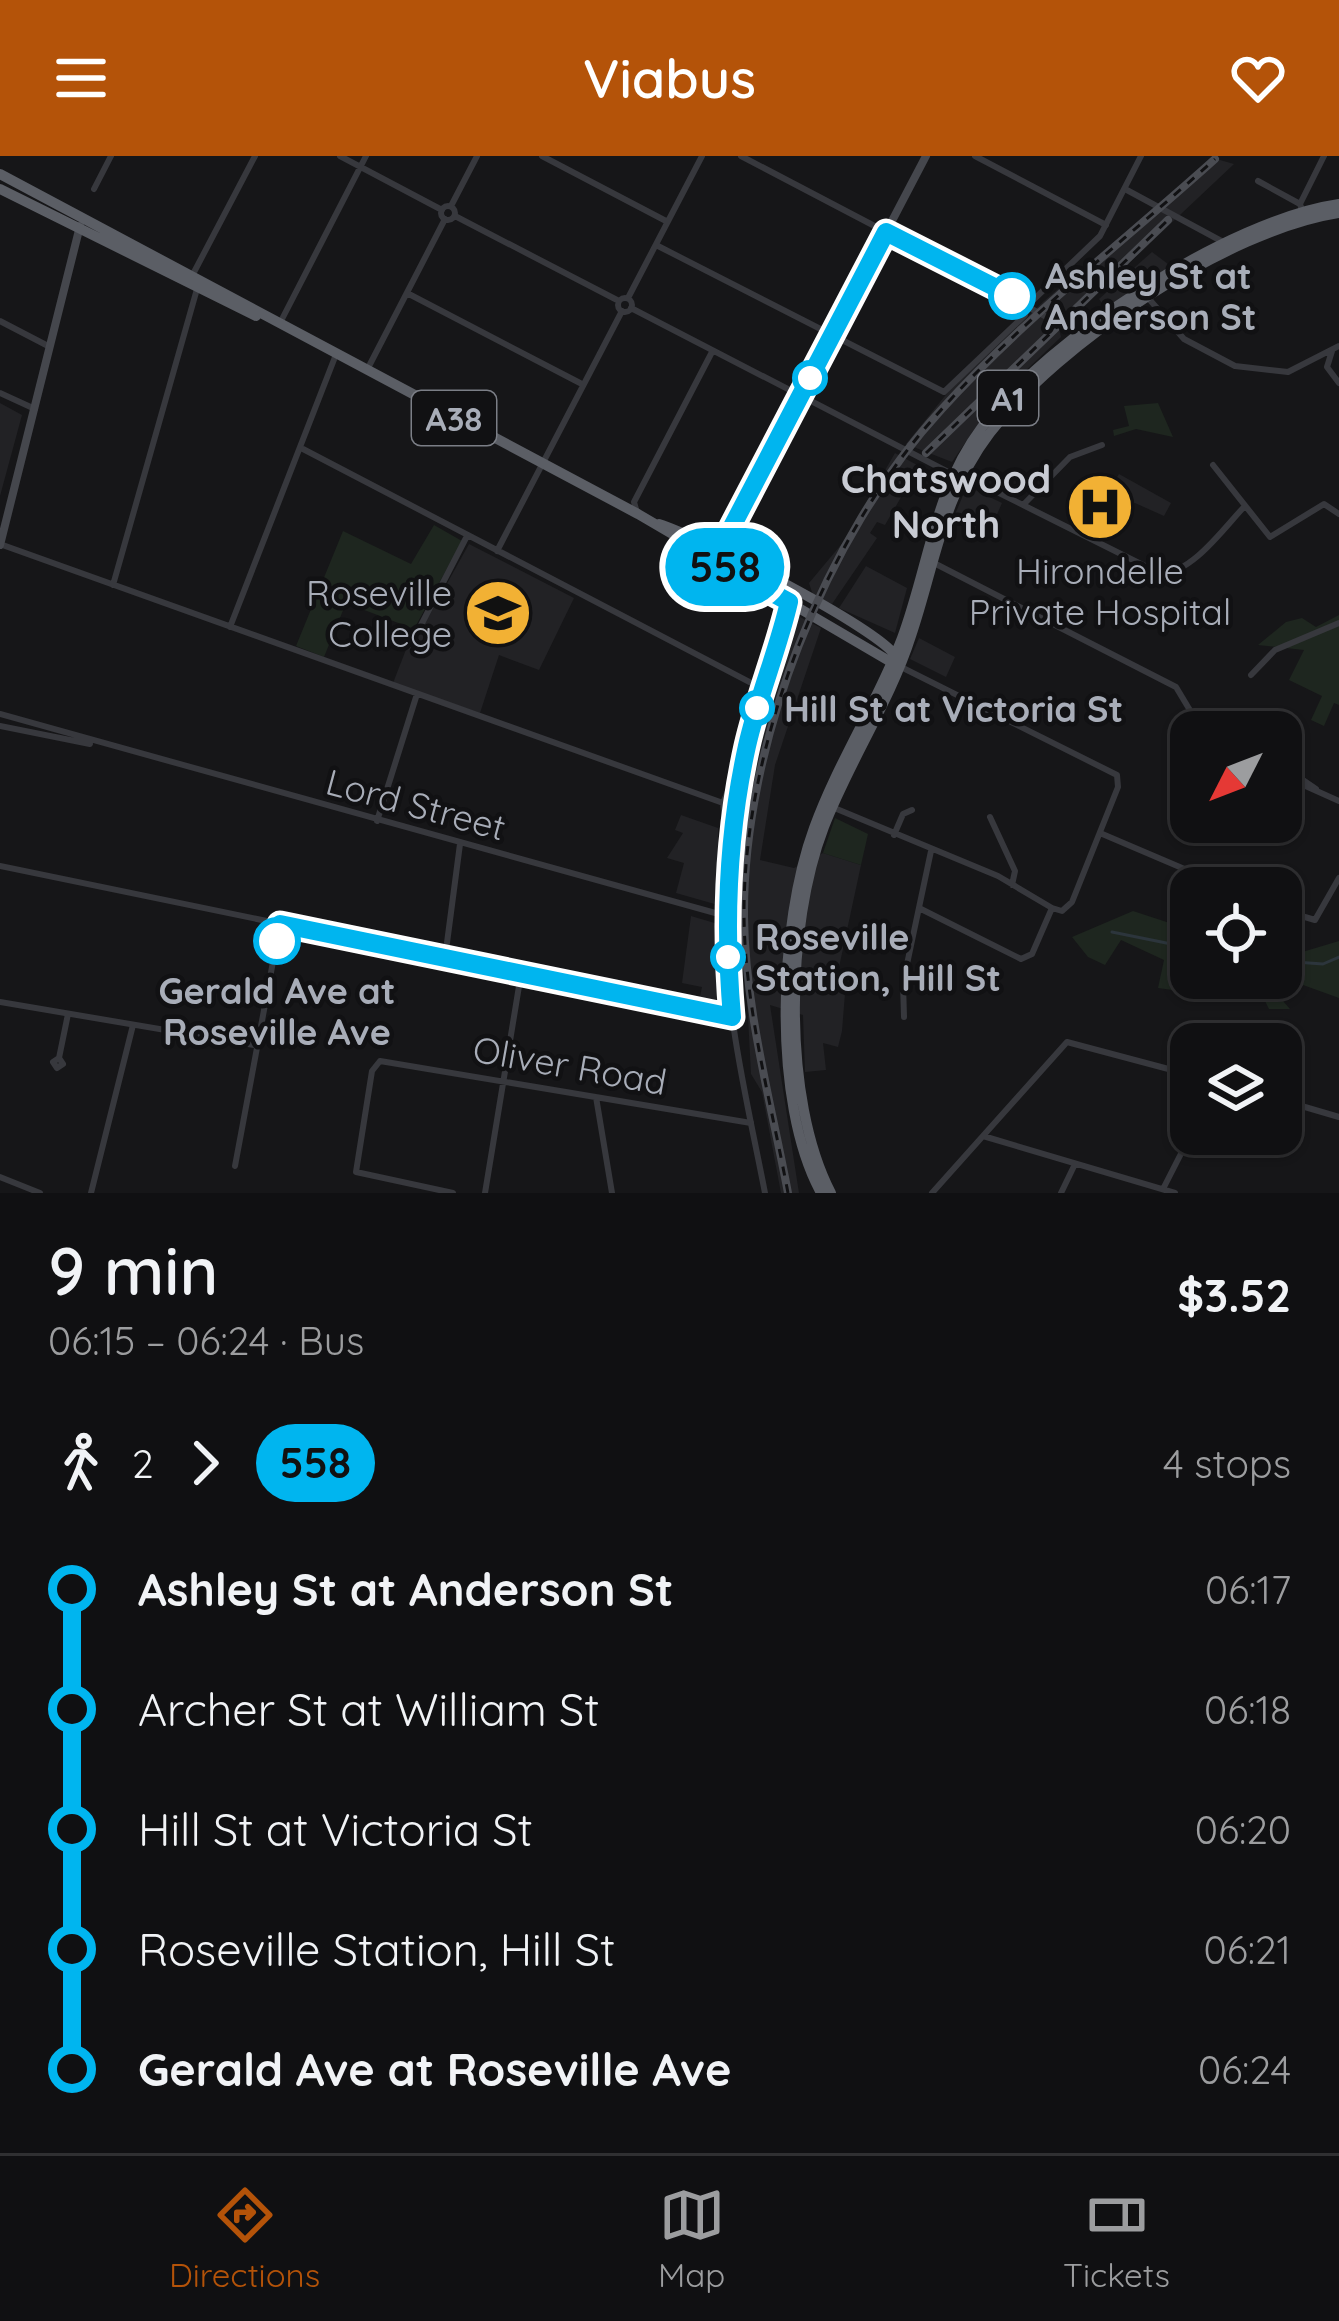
<!DOCTYPE html>
<meta charset="utf-8">
<style>
:root{--surface:#101012;--page:#1e1e20;--text:#f1f3f6;--muted:#9c9d9f;--line:#303032;--accent:#b45309}
body{margin:0;font-family:Quicksand,sans-serif;background:var(--page);color:var(--text);height:100vh;display:flex;flex-direction:column;font-size:45px;white-space:nowrap}
*{box-sizing:border-box;margin:0}
p{font-size:39px;color:var(--muted)}
.icon{flex:none;width:66px;height:66px;fill:none;stroke:currentColor;stroke-width:2;stroke-linecap:round;stroke-linejoin:round}
.map{position:relative;height:1037px;overflow:hidden}
.panel{display:flex;flex-direction:column;background:var(--surface);flex:1}
.panel>*{flex:none}
.badge{padding:0 24px;border-radius:39px;font-size:42px;line-height:78px}
.needle{width:78px;rotate:228deg}
.controls{position:absolute;left:1170px;top:555px;display:grid;gap:24px}
.controls a{display:grid;place-items:center;width:132px;height:132px;border-radius:24px;background:var(--surface);box-shadow:0 3px 9px #0004,0 0 0 3px var(--line);font-size:60px}
.map>.badge{position:absolute;translate:-50% -50%;box-shadow:0 0 0 6px #fff}
.legs{display:flex;align-items:center;gap:18px;height:132px;padding:0 48px;font-size:39px}
.legs p{margin-inline-start:auto}
.overview{display:flex;align-items:center;justify-content:space-between;height:204px;padding:0 48px}
h1{font-size:66px;font-weight:600;line-height:90px}
ul{padding:0 48px;list-style:none}
li{display:flex;align-items:center;gap:42px;height:120px;font-size:45px}
li i{display:grid;place-items:center;width:18px;height:100%;margin:0 15px;background:currentColor}
li i::after{content:'';width:30px;height:30px;margin:-15px;border:9px solid;border-radius:50%;background:var(--surface)}
li p{margin-inline-start:auto}
li:first-child i{background:linear-gradient(#0000 50%,currentColor 0)}
li:last-child i{background:linear-gradient(currentColor 50%,#0000 0)}
header{display:flex;justify-content:space-between;align-items:center;height:156px;padding:0 48px;background:var(--accent);color:#fff;font-size:54px;font-weight:600}
.dock{display:flex;justify-content:space-around;align-items:center;height:168px;border-top:3px solid var(--line);background:var(--surface);font-size:33px;color:var(--muted)}
.dock a{display:grid;justify-items:center;gap:6px}
.dock .current{color:var(--accent)}
.map>svg:first-child{display:block}
.built{fill:#222225}
.green{fill:#1e261f}
.lines{fill:none;stroke-linecap:round;stroke-linejoin:round}
.stream{stroke:#2c353c;stroke-width:3}
.minor{stroke:#37383d;stroke-width:6}
.tertiary{stroke:#37383d;stroke-width:6}
.secondary{stroke:#45474d;stroke-width:8}
.trunk{stroke:#5b5e65;stroke-width:10}
.rail-casing{stroke:#4a4c52;stroke-width:8}
.rail{stroke:#111113;stroke-width:3;stroke-dasharray:9;stroke-linecap:butt}
.line-1-casing{stroke:#fff;stroke-width:27}
.line-1{stroke:#00b5ef;stroke-width:18}
.stop-1-dot{fill:#fff;stroke:#00b5ef;stroke-width:6}
.labels{text-anchor:middle;dominant-baseline:central;stroke-width:9;stroke-linejoin:round;paint-order:stroke}
.shield{fill:#111113;stroke:#7b7e86;stroke-width:3}
.shield-label{font-size:33px;font-weight:bold;fill:#a8adb8}
.stop-label{font-size:36px;font-weight:bold;fill:#a8adb8;stroke:#111113;text-anchor:start}
.poi-label{font-size:36px;fill:#a8adb8;stroke:#111113}
.street-label{font-size:36px;fill:#a8adb8;stroke:#111113}
.neighbourhood-label{font-size:39px;font-weight:bold;fill:#c9ccd4;stroke:#111113}
</style>
<header><svg class="icon" aria-label="menu" viewBox="0 0 24 24"><path d="M4 6h16M4 12h16M4 18h16"/></svg>Viabus<svg class="icon" aria-label="heart" viewBox="0 0 24 24"><path d="M12 20l-8-8c-3-5 5-10 8-4 3-6 11-1 8 4z"/></svg></header>
<div class="map">
<svg width="1339" height="1037" viewBox="0 0 1339 1037">
<rect width="100%" height="100%" fill="#161618"/>
<path class="built" d="M1213 2 1234 8 1059 173 1061 181 994 245 952 306 906 288 949 235 1044 145Z
M1152 96 1172 111 1105 152 1099 143Z
M0 247 22 259 0 340Z
M895 297 919 310 885 369 877 366 870 377 877 382 832 448 813 439 809 427 845 384Z
M1096 317 1114 326 1119 318 1171 347 1164 360 1135 347 1128 349 1111 382 1068 360Z
M967 330 1002 347 987 381 953 363Z
M469 388 574 442 539 514 499 499 480 557 393 527 414 473 420 476Z
M866 410 907 432 895 477 839 452Z
M798 460 821 472 775 609 760 704 794 712 823 697 861 709 838 816 846 825 842 875 838 891 823 887 826 914 805 916 803 859 770 849 799 1037H781L762 936 751 918 740 707 767 548Z
M919 482 955 501 946 521 910 503Z
M681 659 718 672V749L676 737 684 707 667 702 683 677 675 674Z
M691 760 718 768 720 849 699 845 702 831 682 827Z"/>
<path class="green" d="M1158 247 1173 281 1136 273 1114 280 1113 274 1129 270 1124 250Z
M434 369 462 385 414 473 346 447 324 501 296 490 343 375 411 408Z
M1339 459V549L1334 547 1324 570 1311 564 1322 540 1289 524 1304 494 1258 489 1286 466 1302 462 1316 471Z
M835 662 868 678 861 709 823 697Z
M1133 755 1191 774V822H1271L1268 828 1290 853H1269L1261 837 1211 823 1203 838 1158 832 1164 804 1121 784 1105 809 1088 801 1072 781Z
M1339 785V842L1281 821V794L1299 797Z"/>
<g class="lines">
<path class="stream" d="M1112 776 1191 792
M1281 805 1323 808 1339 801"/>
<path class="minor" d="M340 0 442 54
M542 0 666 65
M741 0 886 76
M975 0 1106 69
M1258 25 1300 48
M94 33 111 0
M1125 33 1225 87
M441 57a7 7 0 1 1 14 0a7 7 0 1 1-14 0Z
M451 50 477 0
M1303 57 1300 48 1324 0
M455 60 619 145
M658 90 944 236 1025 159 1026 151
M192 120 255 0
M407 137 580 227
M628 142 702 0
M618 149a7 7 0 1 1 14 0a7 7 0 1 1-14 0Z
M1149 143 1184 183 1235 210 1288 216 1339 190
M631 152 952 318
M0 165 50 191
M280 167 366 0
M1332 195 1327 211 1339 227
M367 214 445 63
M0 237 35 253
M303 293 763 533
M1213 309 1270 381 1324 348 1339 358
M965 320 1161 418C1193 416 1223 373 1244 351
M1024 348 1070 301 1102 289
M636 353 634 346 712 196
M0 388 723 647
M497 395 622 155
M932 406 1176 531 1203 576
M113 429 197 133
M230 471 335 201
M418 475 467 380
M901 511 1117 619 1118 631 1072 746 1062 755 1052 752
M1251 519 1275 494 1339 467
M0 558 726 760
M0 570 90 588
M1281 609 1316 633
M1281 619 1339 645
M832 651 998 720 1052 752
M990 661 1015 715 1012 729
M377 665 417 538
M1100 677 1229 732
M894 679 903 658 912 654
M729 700 723 647 747 590
M0 710 732 861
M921 753 1021 803 1032 798 1052 752
M1281 754 1315 764 1339 722
M445 802 460 688
M0 846 254 889
M904 861 903 827 931 695
M59 902 53 906 57 912 63 908 59 902 68 858
M596 941 612 1037
M1281 944 1339 961
M983 980 1175 1037
M235 1010 280 768
M1163 1033 1191 978
M91 1037 133 869
M453 1037 356 1016 372 915 380 905 751 967
M485 1037 521 818
M932 1037 1067 886 1191 919
M1061 1037 1075 1008"/>
<path class="tertiary" d="M886 76 1077 177
M1029 148 1100 80 1141 0
M0 1021 40 1037
M765 1037C747 944 723 850 726 755 729 648 761 551 788 449"/>
<path class="secondary" d="M0 389 80 70
M718 397 926 0"/>
<path class="trunk" d="M0 18 638 358 896 509
M0 33 256 160
M659 368C696 379 883 474 897 502
M821 1037C771 946 779 767 814 672 838 606 877 547 902 482 929 409 934 335 982 271 1049 182 1228 64 1339 48
M831 1037C782 943 786 769 824 671 849 606 890 546 911 480 935 409 943 338 990 277 1058 188 1227 74 1339 57"/>
<g class="rail-casing">
<path id="rail" d="M926 297 1168 64
M788 1037C771 946 745 853 744 760 743 588 825 380 941 254 1024 162 1123 86 1215 3"/>
</g>
<use href="#rail" class="rail"/>
</g>
<g class="lines">
<g class="line-1-casing">
<path id="line-1" d="M277 785 280 768 732 861C724 769 727 680 747 590 758 541 778 494 789 446L714 405 886 76 1012 140"/>
</g>
<use href="#line-1" class="line-1"/>
</g>
<defs>
<g id="hospital-disc" transform="scale(3.45)"><circle r="9.5" fill="#f2b134" stroke="#111113"/><path d="M-5-5h3v3.5h4V-5h3V5h-3V1.5h-4V5h-3Z" fill="#111"/></g>
<g id="school-disc" transform="scale(3.45)"><circle r="9.5" fill="#f2b134" stroke="#111113"/><path d="M0-5L7-2L0 1L-7-2ZM-4 1L0 2.5L4 1V4Q0 6-4 4Z" fill="#111"/></g>
</defs>
<g fill-rule="evenodd">
<use href="#hospital-disc" x="1100" y="351"/>
<use href="#school-disc" x="498" y="457"/>
</g>
<g class="stop-1-dot">
<circle cx="1012" cy="140" r="21"/>
<circle cx="810" cy="222" r="15"/>
<circle cx="757" cy="552" r="15"/>
<circle cx="277" cy="785" r="21"/>
<circle cx="728" cy="801" r="15"/>
</g>
<g class="labels">
<g class="shield">
<rect x="978" y="215" width="60" height="54" rx="9"/>
<rect x="412" y="235" width="84" height="54" rx="9"/>
</g>
<g class="shield-label">
<text x="1008" y="242">A1</text>
<text x="454" y="262">A38</text>
</g>
<g class="stop-label">
<text x="1045" y="119">Ashley St at<tspan x="1045" dy="41">Anderson St</tspan></text>
<text x="784" y="552">Hill St at Victoria St</text>
<text x="755" y="780">Roseville<tspan x="755" dy="41">Station, Hill St</tspan></text>
<text x="277" y="834" text-anchor="middle">Gerald Ave at<tspan x="277" dy="41">Roseville Ave</tspan></text>
</g>
<g class="poi-label">
<text x="1100" y="414">Hirondelle<tspan x="1100" dy="41">Private Hospital</tspan></text>
<text x="452" y="436" text-anchor="end">Roseville<tspan x="452" dy="41">College</tspan></text>
</g>
<g class="street-label">
<text transform="translate(416 648) rotate(15)">Lord Street</text>
<text transform="translate(570 909) rotate(10)">Oliver Road</text>
</g>
<g class="neighbourhood-label">
<text x="946" y="322">Chatswood<tspan x="946" dy="45">North</tspan></text>
</g>
</g>
</svg>
<div class="controls">
<a><svg class="needle" viewBox="-14 -14 28 28"><path d="M0-13l5 13h-10z" fill="#e53935"/><path d="M0 13l5-13h-10z" fill="#9c9d9f"/></svg></a>
<a><svg class="icon" aria-label="locate" viewBox="0 0 24 24"><circle cx="12" cy="12" r="6"/><path d="M12 2v4M12 18v4M2 12h4M18 12h4"/></svg></a>
<a><svg class="icon" aria-label="layers" viewBox="0 0 24 24"><path d="M12 4l9 5-9 5-9-5zM3 14l9 5 9-5"/></svg></a>
</div>
<b class="badge" style="left:725px;top:411px;background:#00b5ef;color:#111">558</b>
</div>
<section class="panel">
<div class="overview"><div><h1>9 min</h1><p>06:15 – 06:24 · Bus</p></div><b>$3.52</b></div>
<div class="legs"><svg class="icon" aria-label="walk" viewBox="0 0 24 24"><circle cx="13" cy="4" r="2"/><path d="M13 8l-2 6 4 7M11 14l-3 7M7 12l3-4h3l4 4"/></svg>2<svg class="icon" aria-label="forward" viewBox="0 0 24 24"><path d="M9 5l7 7-7 7"/></svg><b class="badge" style="background:#00b5ef;color:#111">558</b><p>4 stops</p></div>
<ul>
<li><i style="color:#00b5ef"></i><b>Ashley St at Anderson St</b><p>06:17</p></li>
<li><i style="color:#00b5ef"></i><span>Archer St at William St</span><p>06:18</p></li>
<li><i style="color:#00b5ef"></i><span>Hill St at Victoria St</span><p>06:20</p></li>
<li><i style="color:#00b5ef"></i><span>Roseville Station, Hill St</span><p>06:21</p></li>
<li><i style="color:#00b5ef"></i><b>Gerald Ave at Roseville Ave</b><p>06:24</p></li>
</ul>
</section>
<nav class="dock">
<a class="current"><svg class="icon" aria-label="directions" viewBox="0 0 24 24"><path d="M12 3l9 9-9 9-9-9zM9 14v-3h6M13 9l2 2-2 2"/></svg>Directions</a>
<a><svg class="icon" aria-label="map" viewBox="0 0 24 24"><path d="M3 6l6-2 6 2 6-2v14l-6 2-6-2-6 2zM9 4v14M15 6v14"/></svg>Map</a>
<a><svg class="icon" aria-label="tickets" viewBox="0 0 24 24"><path d="M3 7h18v10H3zM15 7v10"/></svg>Tickets</a>
</nav>
